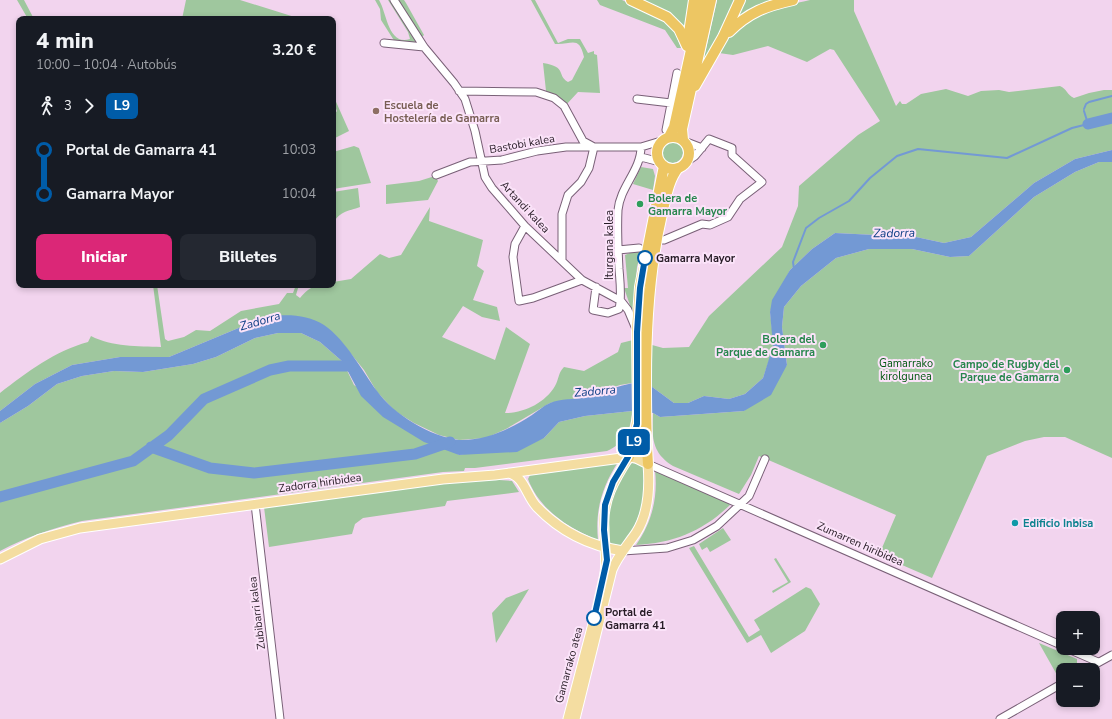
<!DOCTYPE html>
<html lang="es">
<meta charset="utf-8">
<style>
:root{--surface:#171b24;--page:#242831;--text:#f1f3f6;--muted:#9ea1a6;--accent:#db2777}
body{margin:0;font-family:"Nunito Sans",sans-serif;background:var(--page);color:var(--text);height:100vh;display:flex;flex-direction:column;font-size:15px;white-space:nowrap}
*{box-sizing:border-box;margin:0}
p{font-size:13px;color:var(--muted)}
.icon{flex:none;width:22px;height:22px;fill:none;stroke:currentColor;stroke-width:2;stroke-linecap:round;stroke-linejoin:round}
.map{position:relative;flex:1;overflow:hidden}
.drawer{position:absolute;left:16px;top:16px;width:320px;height:272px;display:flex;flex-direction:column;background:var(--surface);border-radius:8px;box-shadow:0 2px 6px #0003}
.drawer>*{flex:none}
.badge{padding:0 8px;border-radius:6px;font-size:14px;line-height:26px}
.controls{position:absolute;left:1056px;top:611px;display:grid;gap:8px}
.controls a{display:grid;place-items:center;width:44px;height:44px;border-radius:8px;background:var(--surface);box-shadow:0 2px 6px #0003;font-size:20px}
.map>.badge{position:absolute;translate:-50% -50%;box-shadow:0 0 0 2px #fff}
.legs{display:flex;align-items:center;gap:6px;height:44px;padding:0 20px;font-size:13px}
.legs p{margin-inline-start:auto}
.headline{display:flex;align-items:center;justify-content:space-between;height:68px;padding:0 20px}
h1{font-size:22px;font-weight:800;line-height:30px}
.primary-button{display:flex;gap:8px;margin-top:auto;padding:8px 20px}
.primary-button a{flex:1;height:46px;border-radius:8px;background:var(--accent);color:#fff;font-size:16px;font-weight:800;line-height:46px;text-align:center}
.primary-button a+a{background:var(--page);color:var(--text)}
ul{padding:0 20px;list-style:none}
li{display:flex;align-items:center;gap:14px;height:44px;font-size:15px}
li i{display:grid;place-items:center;width:6px;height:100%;margin:0 5px;background:currentColor}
li i::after{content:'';width:10px;height:10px;margin:-5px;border:3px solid;border-radius:50%;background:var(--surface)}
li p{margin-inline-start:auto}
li:first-child i{background:linear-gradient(#0000 50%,currentColor 0)}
li:last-child i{background:linear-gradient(currentColor 50%,#0000 0)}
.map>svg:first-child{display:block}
.green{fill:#9fc79e}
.water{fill:#7399d4}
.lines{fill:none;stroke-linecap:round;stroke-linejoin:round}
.stream{stroke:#7399d4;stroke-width:2}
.river{stroke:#7399d4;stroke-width:11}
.minor-casing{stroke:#796077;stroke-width:9}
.major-casing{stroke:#fff;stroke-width:11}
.highway-casing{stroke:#fff;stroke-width:12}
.minor{stroke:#fff;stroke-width:7}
.major{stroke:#f4dda1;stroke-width:9}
.highway{stroke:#edc663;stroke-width:10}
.line-1-casing{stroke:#fff;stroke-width:9}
.line-1{stroke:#005ca8;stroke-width:6}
.education-dot{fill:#8d6e63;stroke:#fbe3f9;stroke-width:1.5}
.leisure-dot{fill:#2e9e5b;stroke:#fbe3f9;stroke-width:1.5}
.stop-1-dot{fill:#fff;stroke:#005ca8;stroke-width:2}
.culture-dot{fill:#0f9aa8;stroke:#fbe3f9;stroke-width:1.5}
.labels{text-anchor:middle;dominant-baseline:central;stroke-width:4;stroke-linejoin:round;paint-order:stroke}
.education-label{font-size:11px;font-weight:bold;fill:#785e54;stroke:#fbe3f9;text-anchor:start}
.street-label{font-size:11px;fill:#261b25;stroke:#fbe3f9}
.leisure-label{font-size:11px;font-weight:bold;fill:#27864d;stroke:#fbe3f9;text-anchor:end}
.stop-label{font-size:11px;font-weight:bold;fill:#261b25;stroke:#fbe3f9;text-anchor:start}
.park-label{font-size:11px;fill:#005810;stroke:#fbe3f9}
.culture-label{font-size:11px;font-weight:bold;fill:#0d838f;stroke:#fbe3f9;text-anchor:start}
.water-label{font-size:12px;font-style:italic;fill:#0f3f85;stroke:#fbe3f9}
</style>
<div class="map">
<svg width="1112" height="719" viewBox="0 0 1112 719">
<rect width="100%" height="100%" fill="#f2d4ee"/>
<path class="green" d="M17 0H24L34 19H28Z
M186 0H240L301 19H182Z
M375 0H379C387 13 388 46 410 39L408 32 388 0H391L418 41 416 43 395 42 381 20 380 9Z
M397 0H404L406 3 424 35 421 38Z
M531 0H535L558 43 568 39H580L588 53 594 51V54L597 55 600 93 578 92 566 105 555 95 546 91 543 63C568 67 556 75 568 82L572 80 584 57C579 35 572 45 555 44Z
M597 0H622L656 16 665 21 674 30 681 48H677L665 30 600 5Z
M640 0H690L686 36Z
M717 0H737L728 20 706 58H704Z
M745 0H778L737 19Z
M810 0H854V11L896 106 900 101 902 104H906L921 94 946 89 968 96 981 91 999 90 1009 92 1060 86C1067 89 1067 95 1074 98L1089 93 1104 90H1112V150L1075 159 1034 183 971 237 944 243 916 237 835 233 812 249 790 270 770 312 774 346 763 378 745 394 729 399 704 396 688 403H674L644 381 620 385 585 397 550 403 506 429 486 438 459 440 439 435 414 423 395 411 377 392 364 370 343 344 265 317 169 357H120L72 365 35 384 0 411V393C27 372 55 351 88 342L91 336C112 347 138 346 161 347L153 285H157L165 339 168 341 184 337 196 330 210 331 241 311 279 304 287 293H293L296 285H299L296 295 300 298C311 285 316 285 333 285V282L351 279 380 254 389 258 401 255 430 207 429 221 483 240 477 266 484 271 473 300 497 307 500 321 482 317 463 306 442 337 495 360 506 327 530 344 505 413C524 413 545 403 555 386 559 379 558 373 564 367L584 371 618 352 621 343 633 340 632 364 651 360 652 345 663 348 689 347 709 316 782 247 798 206 799 186 858 135 880 121 834 50 830 49 807 62 768 46 733 55 719 53C738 17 773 8 810 0Z
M333 95 349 131 333 139V116L337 111 333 102Z
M661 152a11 11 0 1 1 22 0a11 11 0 1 1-22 0Z
M354 146 359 148 371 183 333 189V152Z
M1099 162H1112V458L1065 437H1044L1025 441 987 456 932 578 879 555 896 515 759 456 751 475 739 494 673 466C651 452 652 437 653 413L660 417 744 411 787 365 782 327 784 307 801 286 836 258 869 249H912L950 257 969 256 1034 197 1075 172Z
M641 167 653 169 655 176 653 190 633 184Z
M435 176 438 181 428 200 386 204V185L419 181Z
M358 188 360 207C349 211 336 212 333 226V192Z
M642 248 637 267 633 314 624 288H628L625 255Z
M278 333H301L320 342 343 362 354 385 459 455 544 438 559 422 585 416 632 411C631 431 625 443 607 451L475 468H465L464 471 443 472 82 521C53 528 26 537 0 551V423L28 406 57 384 82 376 114 371 143 372 193 364 216 357 255 338Z
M618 462C602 487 595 510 598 540 569 529 539 509 528 479L530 475Z
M632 463 642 465C654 482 636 534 620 546L612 545C599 529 616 473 632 463Z
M655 470 728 503 730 505C703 531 674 543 636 545 652 522 658 498 655 470Z
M498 478 499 480 512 481 519 492 447 501 445 506 363 518 355 524 352 534 269 547 264 507 451 482Z
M723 528 731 540 710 552 707 547 702 550 699 544Z
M694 546 749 637 760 630 754 620 806 587 811 589 820 604 805 631 771 653 761 635 747 643 689 548Z
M776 558 791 582 773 593 772 591 788 582 774 559Z
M529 589 496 643 492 613 506 598Z
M1039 643 1077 659V665L1063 670V672L1057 675Z"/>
<path class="water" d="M1112 150V162H1099L1075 172 1034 197 969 256 950 257 912 249H869L836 258 801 286 784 307 782 327 787 365 771 395 744 411 660 417 653 413 632 411 585 416 559 422 544 438 517 452 459 455 424 442 383 417 361 396 343 362 320 342 301 333H278L255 338 216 357 193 364 143 372 114 371 82 376 57 384 28 406 0 423V411L35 384 72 365 120 357H169L265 317C285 314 307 314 324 325 346 340 362 371 377 391 393 414 431 437 459 440 486 441 510 429 532 415 538 411 543 406 550 403 561 398 574 400 585 397 605 391 623 384 644 381L674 403H688L704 396 729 399 745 394 763 378 773 346 770 312 772 300 790 270 812 249 835 233 916 237 944 243 971 237 1034 183 1075 159Z"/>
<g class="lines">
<path class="stream" d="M1084 109 1086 104 1089 102 1112 96
M794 269 793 262 806 228 819 218 849 201 870 178 897 156 918 149 1007 158 1072 128 1088 124 1084 111"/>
<path class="river" d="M1088 124 1112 118
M151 447 210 468 254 473 415 454 450 442
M0 497 133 461 169 435 204 399 270 370 289 366H352"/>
<g class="minor-casing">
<path id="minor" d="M394 0 424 47 454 83 465 99 475 131 485 177 492 188 525 226 582 280 621 301 628 310 636 329
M384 43 424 47
M459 91 536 92 554 98 564 106 583 141 594 147
M637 99 671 103
M670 134 666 130 677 73
M684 141 702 148
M641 157 660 162
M436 175 470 162 502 160 537 151 566 147H641L661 141
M525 226 515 244 513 257 519 301 533 298 582 280
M656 240H664L702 224 710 225 728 217 740 199 762 182 732 155V148L709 139 695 156 686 162
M618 250 639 248
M562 259V214L568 195 581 182 589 168 594 147
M596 287 593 310 608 313 619 309C622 296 620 282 619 269 618 250 617 229 618 210 620 187 641 170 641 147
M648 464 1063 646
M255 504 280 719
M623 551 667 548 693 540 717 526 749 496 765 459
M1066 648 1098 662
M1085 670 1112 655
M1000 719 1063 683"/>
</g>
<g class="major-casing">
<path id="major" d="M509 473C524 476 527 497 537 507 561 532 590 546 623 551
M0 559 40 539 80 528 443 479 495 475 629 457 636 458 648 464C650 488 649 513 636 533 627 546 617 557 612 570L575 719
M604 580C608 562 604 547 604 528 602 501 614 480 629 457
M568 719 594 620"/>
</g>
<g class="highway-casing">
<path id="highway" d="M631 0 667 17 679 29 687 46
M729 32C749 12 766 6 793 0
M689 33 694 0
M695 86 723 37 740 0
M657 153a16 16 0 1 1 32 0a16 16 0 1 1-32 0Z
M669 137 674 127 702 0
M683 140 682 129 711 0
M629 457 635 436 638 415 637 331 640 287 664 166
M648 464C646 436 646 407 646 379 646 323 649 269 662 214 666 198 668 181 678 168"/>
</g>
<use href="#minor" class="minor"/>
<use href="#major" class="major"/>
<use href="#highway" class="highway"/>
</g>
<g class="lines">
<g class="line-1-casing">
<path id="line-1" d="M594 618 607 560 604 530 605 505 613 482 628 457 637 424V332L640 288 645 258"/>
</g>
<use href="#line-1" class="line-1"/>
</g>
<circle class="education-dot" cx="376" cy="111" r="4"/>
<g class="leisure-dot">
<circle cx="640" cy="204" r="4"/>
<circle cx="823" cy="345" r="4"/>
<circle cx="1067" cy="370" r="4"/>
</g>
<g class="stop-1-dot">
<circle cx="645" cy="258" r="7"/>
<circle cx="594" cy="618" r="7"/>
</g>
<circle class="culture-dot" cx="1015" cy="523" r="4"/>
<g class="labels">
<g class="education-label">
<text x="384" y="105">Escuela de<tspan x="384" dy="13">Hostelería de Gamarra</tspan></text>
</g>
<g class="street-label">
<text transform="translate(522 144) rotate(-10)">Bastobi kalea</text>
<text transform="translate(525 207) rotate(47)">Artandi kalea</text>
<text transform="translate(609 245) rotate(-90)">Iturgana kalea</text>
<text transform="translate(320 483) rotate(-8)">Zadorra hiribidea</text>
<text transform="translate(860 544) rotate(24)">Zumarren hiribidea</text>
<text transform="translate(257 613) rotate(-97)">Zubibarri kalea</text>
<text transform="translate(569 665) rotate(-75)">Gamarrako atea</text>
</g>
<g class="leisure-label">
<text x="648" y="198" text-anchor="start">Bolera de<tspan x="648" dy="13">Gamarra Mayor</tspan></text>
<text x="815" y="339">Bolera del<tspan x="815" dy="13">Parque de Gamarra</tspan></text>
<text x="1059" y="364">Campo de Rugby del<tspan x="1059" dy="13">Parque de Gamarra</tspan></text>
</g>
<g class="stop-label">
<text x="656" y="258">Gamarra Mayor</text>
<text x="605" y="612">Portal de<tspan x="605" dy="13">Gamarra 41</tspan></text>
</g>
<g class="park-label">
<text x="906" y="363">Gamarrako<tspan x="906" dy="13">kirolgunea</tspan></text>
</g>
<g class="culture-label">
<text x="1023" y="523">Edificio Inbisa</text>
</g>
<g class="water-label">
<text transform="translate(894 233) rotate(-1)">Zadorra</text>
<text transform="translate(260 321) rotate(-16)">Zadorra</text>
<text transform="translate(595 391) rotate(-5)">Zadorra</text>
</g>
</g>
</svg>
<div class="controls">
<a>+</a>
<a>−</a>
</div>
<b class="badge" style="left:634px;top:442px;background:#005ca8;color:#fff">L9</b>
<section class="drawer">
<div class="headline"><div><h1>4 min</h1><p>10:00 – 10:04 · Autobús</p></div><b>3.20 €</b></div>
<div class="legs"><svg class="icon" aria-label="walk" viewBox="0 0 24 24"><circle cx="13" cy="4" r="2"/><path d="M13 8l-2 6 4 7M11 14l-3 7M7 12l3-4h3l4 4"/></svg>3<svg class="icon" aria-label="forward" viewBox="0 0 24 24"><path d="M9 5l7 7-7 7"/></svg><b class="badge" style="background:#005ca8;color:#fff">L9</b></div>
<ul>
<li><i style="color:#005ca8"></i><b>Portal de Gamarra 41</b><p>10:03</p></li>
<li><i style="color:#005ca8"></i><b>Gamarra Mayor</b><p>10:04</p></li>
</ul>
<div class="primary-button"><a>Iniciar</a><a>Billetes</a></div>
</section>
</div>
